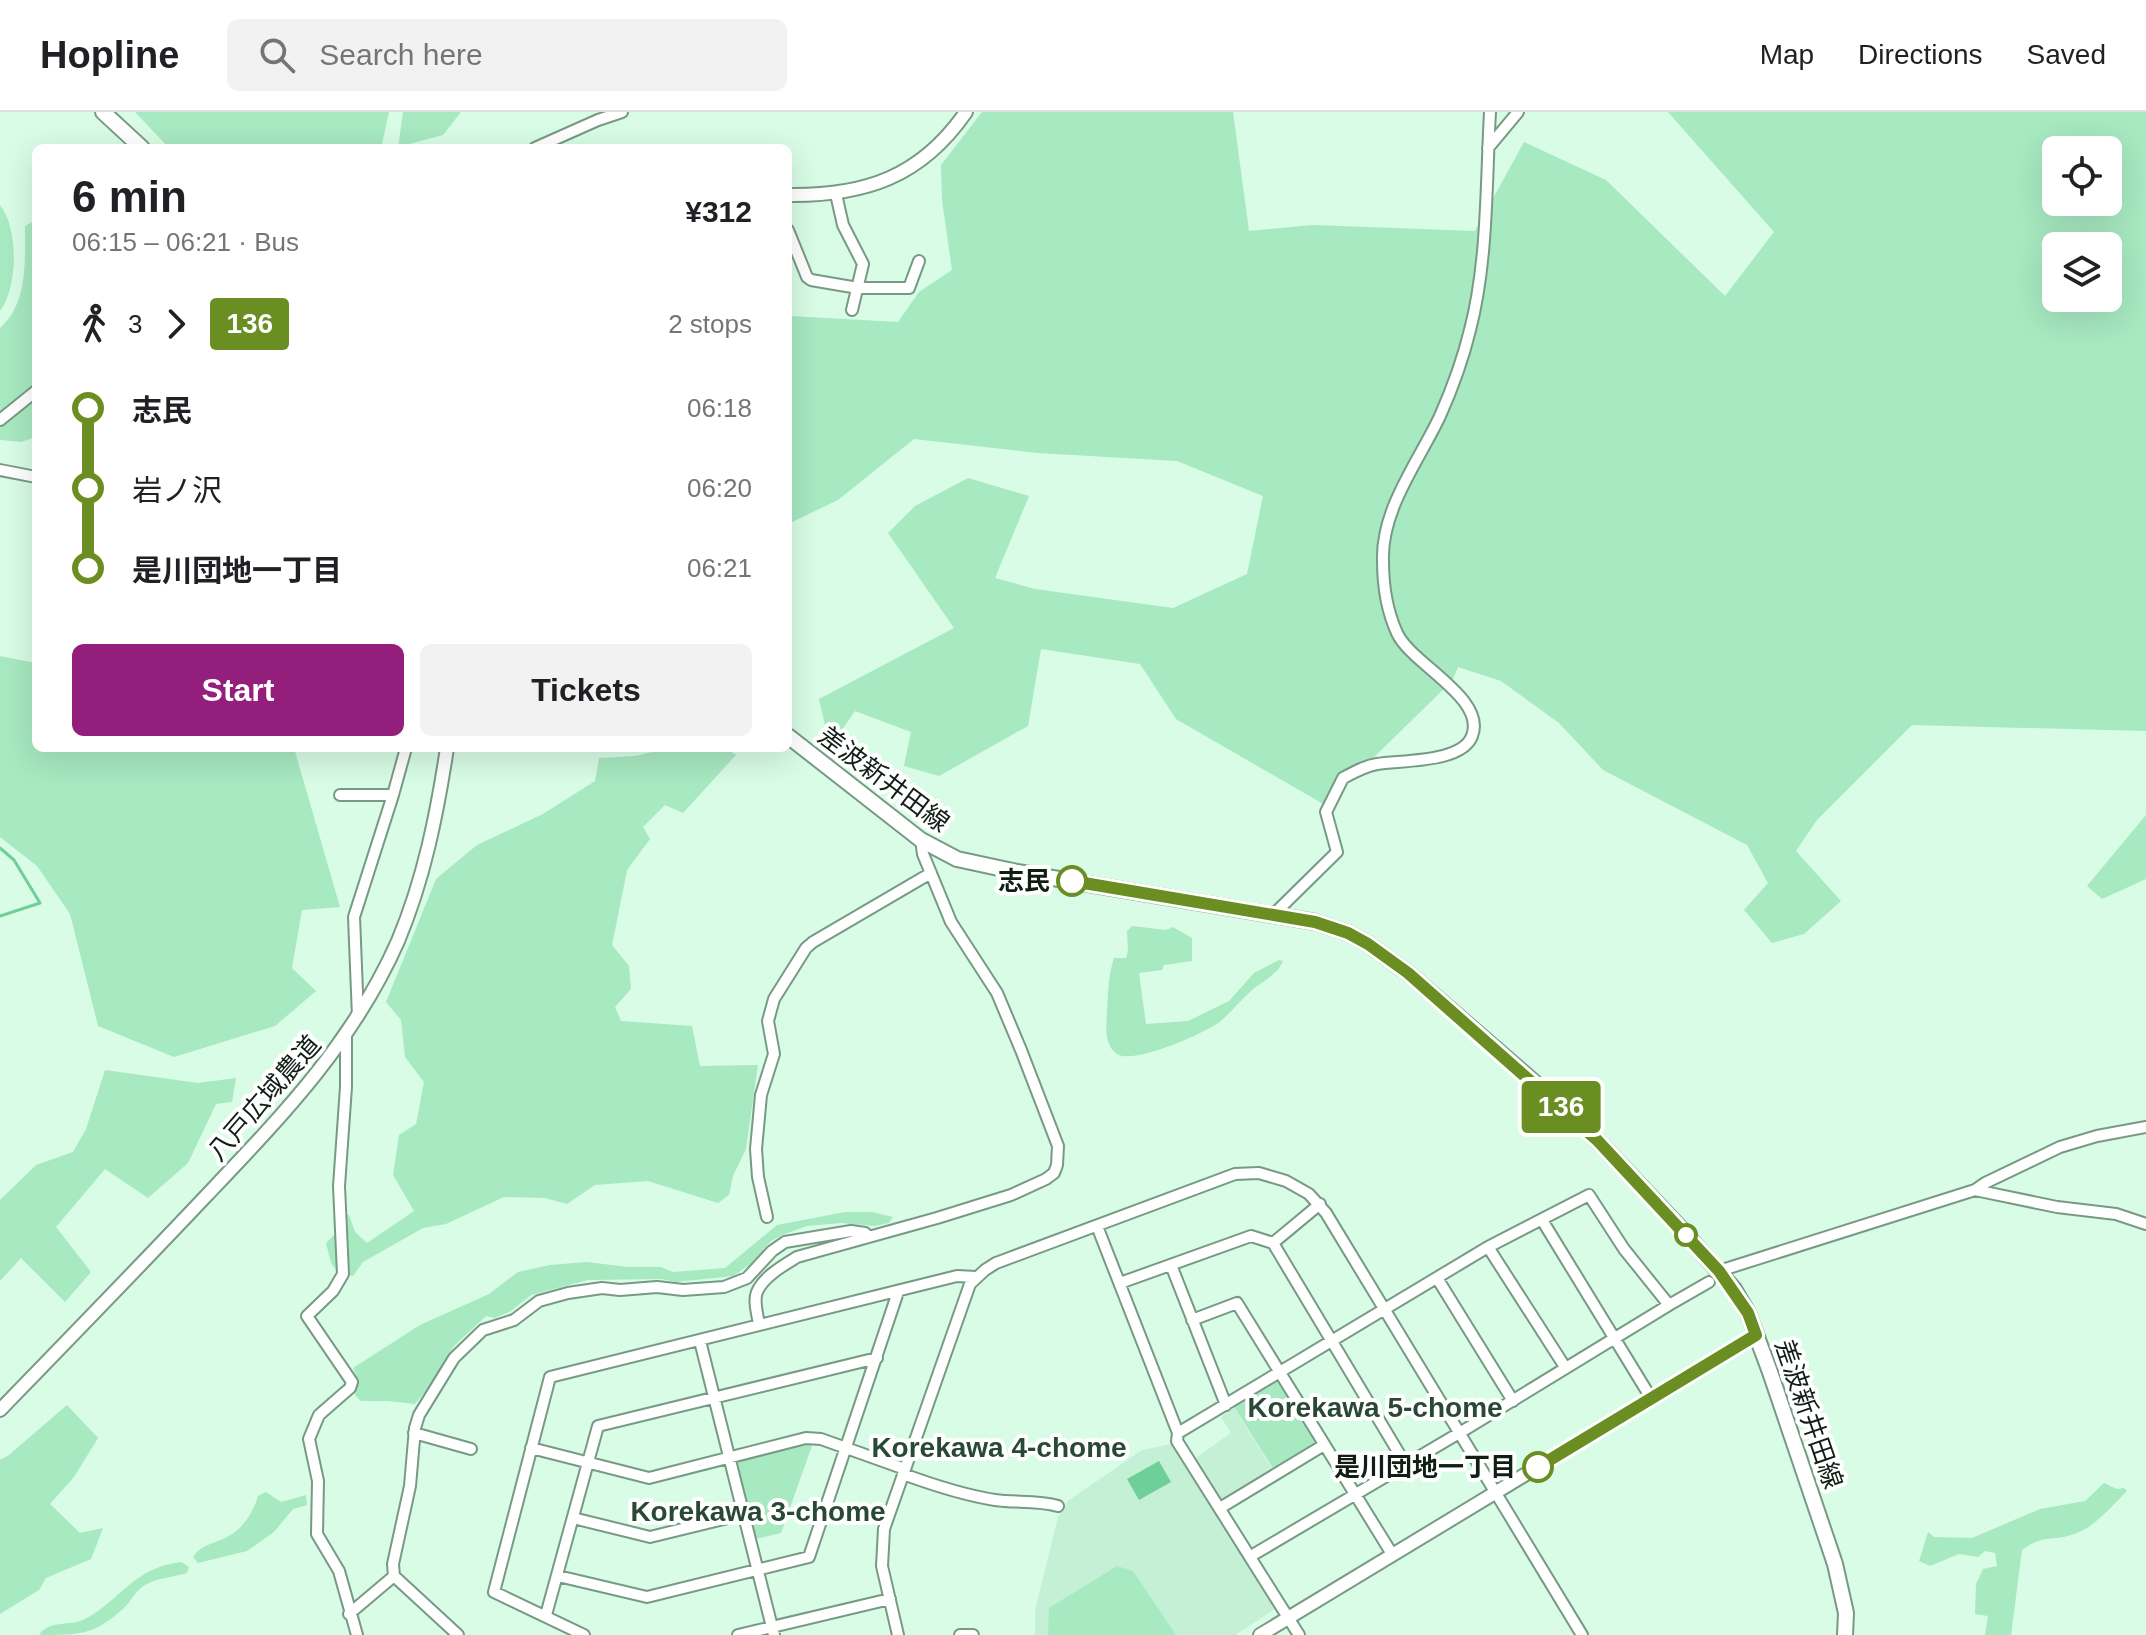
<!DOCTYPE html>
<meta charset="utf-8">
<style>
:root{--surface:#fff;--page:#f2f2f2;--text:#202124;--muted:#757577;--line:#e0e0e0;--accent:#931e7c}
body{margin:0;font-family:Helvetica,"Noto Sans JP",sans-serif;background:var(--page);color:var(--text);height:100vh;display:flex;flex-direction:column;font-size:30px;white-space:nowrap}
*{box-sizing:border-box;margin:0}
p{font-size:26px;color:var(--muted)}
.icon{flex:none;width:44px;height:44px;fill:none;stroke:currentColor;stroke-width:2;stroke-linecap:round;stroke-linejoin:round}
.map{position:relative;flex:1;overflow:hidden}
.side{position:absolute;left:32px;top:32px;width:760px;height:608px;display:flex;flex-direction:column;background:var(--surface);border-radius:12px;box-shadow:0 8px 32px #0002}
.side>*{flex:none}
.badge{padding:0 16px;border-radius:6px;font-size:28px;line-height:52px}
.tools{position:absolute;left:2042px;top:24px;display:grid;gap:16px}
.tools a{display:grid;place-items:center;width:80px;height:80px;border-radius:12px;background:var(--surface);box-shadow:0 8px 32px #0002;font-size:40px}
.map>.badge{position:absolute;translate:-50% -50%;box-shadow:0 0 0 4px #fff}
.legs{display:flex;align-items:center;gap:12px;height:88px;padding:0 40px;font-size:26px}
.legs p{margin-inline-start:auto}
.summary{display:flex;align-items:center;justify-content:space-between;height:136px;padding:0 40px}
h1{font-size:44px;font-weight:800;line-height:60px}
.action{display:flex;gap:16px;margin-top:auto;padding:16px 40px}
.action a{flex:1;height:92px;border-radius:12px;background:var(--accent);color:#fff;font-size:32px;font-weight:800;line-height:92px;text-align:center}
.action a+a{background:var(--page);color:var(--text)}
ul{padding:0 40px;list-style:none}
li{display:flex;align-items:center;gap:28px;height:80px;font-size:30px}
li i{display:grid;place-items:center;width:12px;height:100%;margin:0 10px;background:currentColor}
li i::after{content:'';width:20px;height:20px;margin:-10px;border:6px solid;border-radius:50%;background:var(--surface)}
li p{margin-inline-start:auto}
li:first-child i{background:linear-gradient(#0000 50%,currentColor 0)}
li:last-child i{background:linear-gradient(currentColor 50%,#0000 0)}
header{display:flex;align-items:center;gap:48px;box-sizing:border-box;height:112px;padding:0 40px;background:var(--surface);border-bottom:2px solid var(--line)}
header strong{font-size:38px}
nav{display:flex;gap:44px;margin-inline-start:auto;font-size:28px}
.search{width:560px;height:72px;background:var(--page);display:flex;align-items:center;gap:20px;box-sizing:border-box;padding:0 28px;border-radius:12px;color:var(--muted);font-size:30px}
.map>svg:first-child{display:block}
.built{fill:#c4f0d5}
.green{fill:#a7e9c1;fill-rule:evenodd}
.water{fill:#6fcf99}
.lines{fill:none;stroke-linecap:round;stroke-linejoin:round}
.stream{stroke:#6fcf99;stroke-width:3}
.minor-casing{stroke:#789a85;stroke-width:14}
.tertiary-casing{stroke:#789a85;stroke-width:16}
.secondary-casing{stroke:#789a85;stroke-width:18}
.minor{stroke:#fff;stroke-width:10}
.tertiary{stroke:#fff;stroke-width:12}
.secondary{stroke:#fff;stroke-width:14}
.line-1-casing{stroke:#fff;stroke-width:18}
.line-1{stroke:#6b8e23;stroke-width:12}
.stop-1-dot{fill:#fff;stroke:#6b8e23;stroke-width:4}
.labels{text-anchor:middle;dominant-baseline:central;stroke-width:8;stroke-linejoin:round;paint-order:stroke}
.street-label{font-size:26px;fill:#111e16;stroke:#fff}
.stop-label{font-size:26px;font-weight:bold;fill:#111e16;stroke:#fff;text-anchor:end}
.neighbourhood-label{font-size:28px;font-weight:bold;fill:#294836;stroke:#fff}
</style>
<header>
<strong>Hopline</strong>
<div class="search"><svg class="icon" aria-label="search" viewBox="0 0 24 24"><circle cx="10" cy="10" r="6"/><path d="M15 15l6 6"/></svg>Search here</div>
<nav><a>Map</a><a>Directions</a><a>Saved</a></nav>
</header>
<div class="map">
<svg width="2146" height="1523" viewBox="0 0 2146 1523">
<rect width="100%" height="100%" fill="#d8fce5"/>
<path class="built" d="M1234 1296 1273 1358 1220 1390 1194 1347 1231 1321 1221 1305Z
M1171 1332 1177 1333 1275 1497 1235 1523H1035V1499L1058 1405 1068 1389 1142 1338Z"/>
<path class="green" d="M135 0H389L381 36H169Z
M403 0H461L443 23 398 35Z
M982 0H1233L1249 119 1313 113 1475 119 1524 30 1606 68 1725 184 1774 120 1668 0H2146V619L1912 613 1817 708 1796 739 1841 789 1804 822 1772 831 1744 798 1768 771 1747 733 1603 658 1559 611 1501 569 1458 555 1452 569 1325 693 1176 607 1140 552 1041 537 1028 614 939 664 904 654 911 620 855 599 841 619 825 613 819 587 954 516 888 421 915 394 968 366 1029 384 995 466 1035 477 1173 496 1247 462 1263 384 1177 349 1038 341 914 327 838 388 788 412 790 204 898 210 919 180 952 158 942 88 941 53ZM2056 38H2108V90H2056ZM2056 134H2108V186H2056Z
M0 93C19 117 18 175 0 199Z
M36 108V325L21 330 0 328V216C28 192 25 148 25 114Z
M0 544 36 551V636H294L340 795 302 798 292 856 316 879 275 914 174 945 98 914 70 802 37 754 0 725Z
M670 636H726L736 643 683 701 665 693 643 715 650 727 627 758 612 833 629 854 631 877 615 895 621 909 692 914 700 954 758 953 746 1037 733 1064 729 1083 718 1091 648 1069 595 1073 567 1092 545 1086 504 1085 446 1112 423 1116 363 1150 353 1164 338 1161 331 1151 326 1131 337 1120 342 1102 349 1103 355 1120 367 1131 414 1099 393 1063 399 1023 416 1012 424 970 405 945 401 908 386 890 436 767 477 733 543 702 595 669 599 646 635 644Z
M2146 703V767L2102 787 2087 774Z
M1132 814 1166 818 1173 815 1192 826V849L1164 853 1162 858 1139 861 1146 912 1188 909 1229 889 1254 861 1279 848 1283 849C1278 862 1263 869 1252 878 1241 888 1232 899 1221 909 1206 921 1133 953 1117 942 1104 933 1106 915 1107 901 1108 882 1108 864 1114 846H1126L1128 839 1127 819Z
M105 958 198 971 236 966 232 990 216 992 188 1051 148 1086 105 1057 56 1115 91 1160 65 1190 21 1146 0 1169V1088L36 1053 73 1040 86 1017Z
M845 1100H872L893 1105 889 1111 875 1114 841 1111 807 1114 782 1123 771 1129 751 1152 733 1164 676 1170 661 1167 588 1168 531 1183 511 1199 495 1206 486 1204 454 1234 437 1265 415 1292 388 1289H361L355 1283 358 1267 353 1256 420 1213 489 1182 518 1160 550 1153 587 1150 628 1155H661L673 1160 725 1156 777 1113Z
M1276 1269 1281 1270 1316 1327 1315 1334 1274 1358 1234 1295Z
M67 1293 98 1326 74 1365 50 1392 80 1421 103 1416 91 1447 46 1466 39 1478 0 1502V1348L9 1343Z
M806 1331H813L781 1421 755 1427 736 1353 738 1347Z
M2104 1371 2117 1377 2124 1376 2127 1379C2112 1394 2092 1418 2071 1423 2048 1430 2045 1422 2022 1438L2011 1523H1985L1988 1504 1975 1502 1976 1472 1983 1457 1997 1454 1995 1441 1985 1439 1978 1445 1959 1442 1930 1454 1919 1449 1928 1420 1934 1425 1972 1426 2040 1397 2085 1389Z
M266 1380 281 1390 306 1383 307 1393 293 1397 274 1420 247 1439 198 1451 193 1445C203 1430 218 1432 232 1422 245 1414 254 1398 258 1384Z
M181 1450 189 1455 187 1461C174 1465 156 1466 145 1473 135 1479 132 1488 124 1496 94 1523 81 1523 39 1523 50 1507 70 1515 85 1507 122 1487 133 1456 181 1450Z
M1117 1454 1133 1459 1176 1523H1048L1049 1496Z"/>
<path class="water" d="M1159 1349 1171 1370 1139 1388 1127 1367Z"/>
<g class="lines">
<path class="stream" d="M0 736 14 748 40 791 0 804"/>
<g class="minor-casing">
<path id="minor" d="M535 36 598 8 622 0
M1488 36 1518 0
M836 82 843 113 863 152 852 198
M788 118 807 165 811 168 858 176H909L919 149
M0 308 36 279
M0 358 36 365
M340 683H393
M1274 802 1337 740 1326 700 1343 666C1354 660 1365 654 1377 652 1401 648 1462 651 1472 624 1487 586 1411 552 1397 521 1387 499 1383 473 1383 449 1381 397 1419 349 1440 304 1452 277 1463 247 1470 218 1488 149 1486 71 1490 0
M358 905 354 805 393 683 406 636
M346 925V975L339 1074 343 1162 333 1179 307 1204 352 1270 350 1276 319 1303 309 1327 318 1369 317 1422 339 1459 357 1523
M1975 1078 1985 1071 2060 1035 2097 1024 2146 1015
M767 1105 758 1065 756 1037 761 983 774 942 768 909 774 887 806 836 813 830 931 761
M1542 1108 1651 1286
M1097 1114 1178 1321 1177 1329 1299 1523
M1273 1131 1320 1092
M1488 1135 1565 1255
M1171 1153 1226 1293
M1719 1159 1975 1078 2057 1095 2116 1102 2146 1112
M1437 1166 1513 1289
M1120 1171 1251 1124 1273 1131 1406 1353
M1192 1208 1237 1191 1392 1442
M759 1213C758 1204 753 1189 757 1180 763 1165 784 1153 797 1145L937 1106 1011 1083 1046 1067 1054 1061 1057 1053 1058 1034 1021 938 997 881 951 810 923 742 921 728
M700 1229 774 1523
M414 1321 471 1337
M1178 1321 1488 1135 1589 1083 1624 1137 1669 1193 1709 1170
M531 1336 649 1366 806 1326 821 1327 905 1357
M903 1362C933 1373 963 1383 995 1388 1015 1391 1038 1388 1058 1394
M1220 1396 1324 1333
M573 1406 650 1425 744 1402
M1251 1444 1466 1317 1669 1193
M558 1464 647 1485 809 1445 898 1180
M349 1502 394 1464
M546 1503 598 1314 877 1246
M458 1523 394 1464 393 1452 410 1374 415 1316 419 1303 454 1246 483 1218 514 1208 539 1189 568 1181 602 1176 620 1178 657 1175 683 1178 724 1175 747 1166 772 1139 785 1130 851 1119 865 1121 869 1125
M584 1523 494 1480 550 1265 957 1164 976 1165
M738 1523 890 1487
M898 1523 882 1454 884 1417 970 1172 985 1158 996 1151 1235 1062 1259 1061 1286 1069 1309 1082 1326 1101 1582 1523
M960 1523H973"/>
</g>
<g class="tertiary-casing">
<path id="tertiary" d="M788 83C865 84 921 65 966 0
M0 1298C69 1227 138 1156 206 1084 281 1005 353 931 398 829 424 767 437 702 447 636
M1260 1523 1756 1223"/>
</g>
<g class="secondary-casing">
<path id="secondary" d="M103 0 142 36
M788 624 921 728 957 747 1017 760 1315 810 1348 821 1368 832 1408 861 1543 978 1597 1028 1683 1119 1734 1177 1748 1201 1770 1260 1835 1452 1846 1501 1845 1523"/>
</g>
<use href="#minor" class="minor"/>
<use href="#tertiary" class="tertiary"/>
<use href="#secondary" class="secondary"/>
</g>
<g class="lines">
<g class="line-1-casing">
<path id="line-1" d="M1072 769 1315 810 1348 821 1368 832 1408 861 1597 1028 1719 1159 1748 1201 1756 1223 1538 1355"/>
</g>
<use href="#line-1" class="line-1"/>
</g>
<g class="stop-1-dot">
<circle cx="1072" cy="769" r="14"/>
<circle cx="1686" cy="1123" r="10"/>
<circle cx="1538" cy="1355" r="14"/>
</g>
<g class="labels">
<g class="street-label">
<text transform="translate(884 667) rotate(37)">差波新井田線</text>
<text transform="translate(264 986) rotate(-49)">八戸広域農道</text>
<text transform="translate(1809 1302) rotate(71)">差波新井田線</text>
</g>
<g class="stop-label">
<text x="1050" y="769">志民</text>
<text x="1516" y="1355">是川団地一丁目</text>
</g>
<g class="neighbourhood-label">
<text x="1375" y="1295">Korekawa 5-chome</text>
<text x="999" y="1335">Korekawa 4-chome</text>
<text x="758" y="1399">Korekawa 3-chome</text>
</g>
</g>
</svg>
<div class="tools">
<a><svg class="icon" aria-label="locate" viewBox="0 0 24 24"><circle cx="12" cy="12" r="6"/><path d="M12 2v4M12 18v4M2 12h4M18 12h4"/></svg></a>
<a><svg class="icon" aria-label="layers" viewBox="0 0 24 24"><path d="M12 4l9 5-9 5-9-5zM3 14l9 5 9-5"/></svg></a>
</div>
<b class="badge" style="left:1561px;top:995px;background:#6b8e23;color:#fff">136</b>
<section class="side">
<div class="summary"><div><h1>6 min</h1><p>06:15 – 06:21 · Bus</p></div><b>¥312</b></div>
<div class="legs"><svg class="icon" aria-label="walk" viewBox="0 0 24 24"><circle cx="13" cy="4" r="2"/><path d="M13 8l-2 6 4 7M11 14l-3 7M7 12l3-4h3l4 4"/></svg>3<svg class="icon" aria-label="forward" viewBox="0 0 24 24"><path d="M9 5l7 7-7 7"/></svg><b class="badge" style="background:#6b8e23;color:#fff">136</b><p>2 stops</p></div>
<ul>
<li><i style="color:#6b8e23"></i><b>志民</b><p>06:18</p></li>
<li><i style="color:#6b8e23"></i><span>岩ノ沢</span><p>06:20</p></li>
<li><i style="color:#6b8e23"></i><b>是川団地一丁目</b><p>06:21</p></li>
</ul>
<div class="action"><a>Start</a><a>Tickets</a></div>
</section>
</div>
